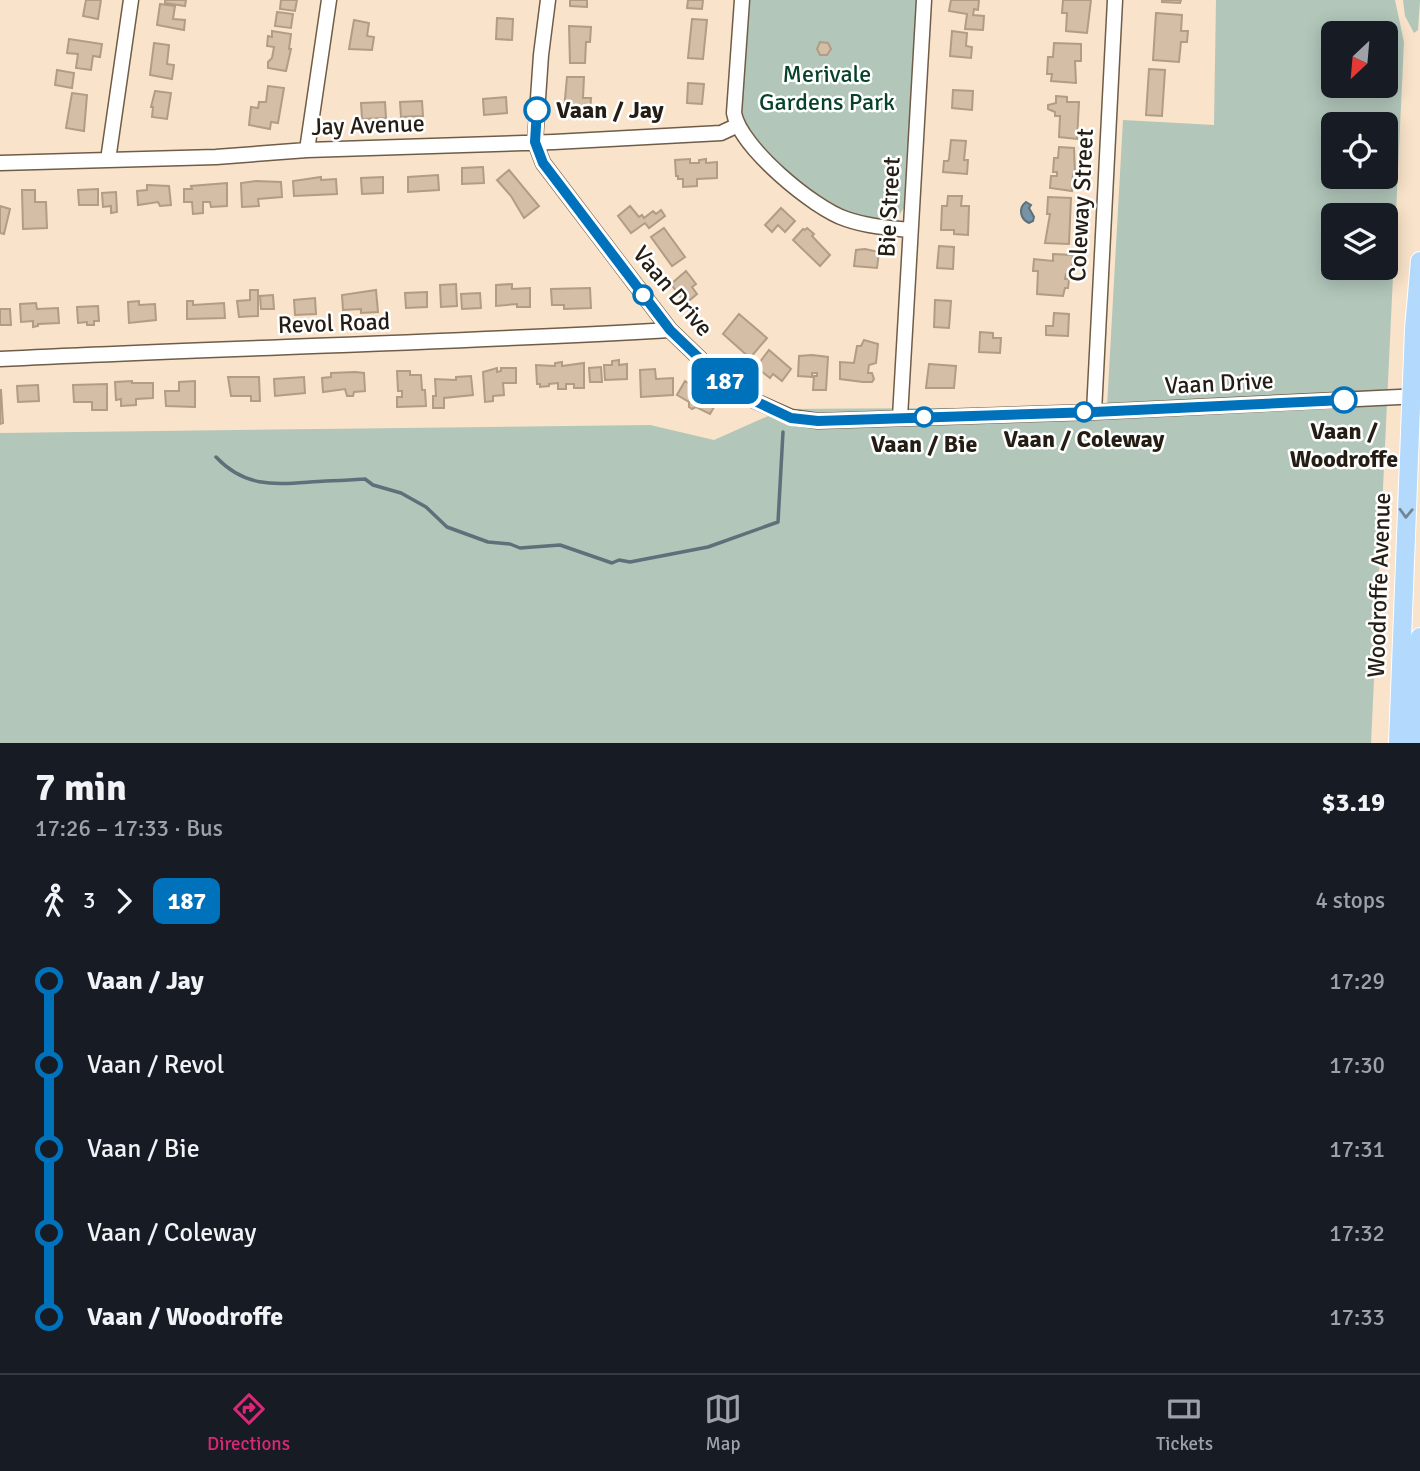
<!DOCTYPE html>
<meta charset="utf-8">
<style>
:root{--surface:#171b24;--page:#20242c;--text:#f1f3f6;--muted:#9ea1a6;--line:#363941;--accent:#db2777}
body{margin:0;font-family:Signika,sans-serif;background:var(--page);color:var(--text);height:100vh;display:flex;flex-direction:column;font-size:26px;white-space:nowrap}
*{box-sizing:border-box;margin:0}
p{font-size:23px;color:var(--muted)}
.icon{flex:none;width:38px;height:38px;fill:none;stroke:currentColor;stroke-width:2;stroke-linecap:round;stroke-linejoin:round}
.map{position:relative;height:743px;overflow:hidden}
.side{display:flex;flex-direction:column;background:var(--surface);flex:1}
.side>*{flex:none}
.badge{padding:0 14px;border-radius:10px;font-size:24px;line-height:46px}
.needle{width:46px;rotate:206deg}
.tools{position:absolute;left:1321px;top:21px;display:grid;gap:14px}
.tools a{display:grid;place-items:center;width:77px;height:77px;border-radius:10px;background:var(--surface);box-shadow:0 4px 18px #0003;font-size:35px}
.map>.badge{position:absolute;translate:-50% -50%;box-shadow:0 0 0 4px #fff}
.legs{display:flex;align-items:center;gap:10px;height:77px;padding:0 35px;font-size:23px}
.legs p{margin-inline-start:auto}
.headline{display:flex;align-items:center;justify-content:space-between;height:119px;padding:0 35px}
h1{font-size:38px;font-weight:800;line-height:52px}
ul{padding:0 35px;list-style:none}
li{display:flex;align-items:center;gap:24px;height:84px;font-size:26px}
li i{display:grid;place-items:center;width:10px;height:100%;margin:0 9px;background:currentColor}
li i::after{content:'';width:18px;height:18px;margin:-9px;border:5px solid;border-radius:50%;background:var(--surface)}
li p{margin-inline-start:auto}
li:first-child i{background:linear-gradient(#0000 50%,currentColor 0)}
li:last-child i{background:linear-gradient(currentColor 50%,#0000 0)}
.tabs{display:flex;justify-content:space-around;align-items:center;height:98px;border-top:2px solid var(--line);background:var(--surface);font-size:19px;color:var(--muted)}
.tabs a{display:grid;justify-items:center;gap:4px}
.tabs .active{color:var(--accent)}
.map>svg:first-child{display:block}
.green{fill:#b2c6ba;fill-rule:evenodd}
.water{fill:#7793a5;stroke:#5e7079;stroke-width:2}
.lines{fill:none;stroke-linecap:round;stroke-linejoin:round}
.stream{stroke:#5e7079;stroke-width:3.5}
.building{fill:#d4bea6;stroke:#b19c84;stroke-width:2}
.minor-casing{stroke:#6f5d47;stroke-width:17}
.major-casing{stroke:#fff;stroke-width:20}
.minor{stroke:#fff;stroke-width:14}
.major{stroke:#b3dafd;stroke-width:18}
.oneway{stroke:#738594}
.line-1-casing{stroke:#fff;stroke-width:16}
.line-1{stroke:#0072bc;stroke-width:10}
.stop-1-dot{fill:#fff;stroke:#0072bc;stroke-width:3.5}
.labels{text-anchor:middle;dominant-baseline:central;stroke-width:5;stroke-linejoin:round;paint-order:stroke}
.park-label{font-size:24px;fill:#08422a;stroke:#fff}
.stop-label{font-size:24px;font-weight:bold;fill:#241d13;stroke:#fff}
.street-label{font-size:24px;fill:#241d13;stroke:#fff}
</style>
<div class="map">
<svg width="1420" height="743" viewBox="0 0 1420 743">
<rect width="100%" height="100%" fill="#f9e3ca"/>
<path class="green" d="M748 0H917L905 206 898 217C839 230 762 162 740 111Z
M1216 0H1395L1404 42 1371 743H0V433L650 425 714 440 784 409 1107 407 1123 120 1214 125ZM1334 33H1386V86H1334ZM1334 124H1386V177H1334ZM1334 215H1386V268H1334Z
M1403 0H1420L1418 30 1414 33 1405 16Z"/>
<path class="water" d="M1026 202 1031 205 1029 208 1034 217 1033 221 1029 223C1020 219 1018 208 1026 202Z"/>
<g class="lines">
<path class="stream" d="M216 457C249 492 283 483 326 481 339 481 351 480 365 479L373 485 401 493 426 507 447 527 488 542 510 544 520 548 560 545 612 563 619 560 630 562 708 547 778 522 783 432"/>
</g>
<path class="building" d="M86 0H101L98 19 83 16Z
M165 0H186L185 6 165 3Z
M281 0H297L295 11 280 9Z
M570 0H587V7L570 6Z
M688 0H703L702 9 687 8Z
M951 0H979L978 10 974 9 973 15 984 16 983 30 965 29 967 14 949 11Z
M1063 0H1091L1087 33 1066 31 1067 13H1062Z
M1162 0H1181L1180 3 1162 2Z
M160 4 175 6 173 19 185 20 184 30 157 25Z
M277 12 293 14 291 28 275 26Z
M1156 13 1182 15 1181 31H1188L1187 42H1181L1179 62 1153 60Z
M497 18 513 19 512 40 496 39Z
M692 19 707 20 703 59 688 58Z
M354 20 369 23 367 36 374 37 372 50 349 49Z
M569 26 591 27 590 42H586L585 63H570Z
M272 31 291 34 289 49H291L286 71 268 68V62L272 58 274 47 267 46 268 36 272 37Z
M952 31 967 33 966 46 972 47 971 58 950 56Z
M69 39 102 44 100 57 93 56 91 70 76 68 78 54 67 53Z
M820 42 828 43 831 49 827 55H820L817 49Z
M154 43 169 45 167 64 174 65 172 79 150 75Z
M1054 43 1081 44V61H1075L1076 83 1051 81 1052 74H1047L1048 57H1053Z
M1149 69 1165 70 1162 116 1146 115Z
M57 70 74 73 72 88 55 85Z
M567 77H584L583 98H591L590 112 564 110Z
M688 83 704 84 702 104 687 103Z
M268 86 284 88 278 123 271 122 270 129 249 125 251 107 258 108 259 102H266Z
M953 90 973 91 972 110 952 108Z
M155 91 171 93 167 119 152 117 153 107H151Z
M72 93 87 95 84 131 66 128Z
M1056 96 1067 97V102H1079L1077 139 1059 137 1060 116H1055V112L1048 109V105L1056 103Z
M506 97 507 113 484 115 483 99Z
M422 101 423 116 401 117 400 102Z
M385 102 386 118 362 119 361 103Z
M951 140 966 141 964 160H968L967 174 943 172 944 161H948L949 159Z
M1059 147 1074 148 1075 173H1073L1072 191 1050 188 1051 176H1057V172H1053L1054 158H1058Z
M690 159V163H699V160L706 159V163L717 162V178L697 179V186L683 187V179H678V176H676L675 160Z
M483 167 484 183 462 184V168Z
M509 170 539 206 524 218 511 196 497 180Z
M438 175 439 190 408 192V177Z
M321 177V180L336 179 337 194 294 196 293 181Z
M383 177V193L362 194 361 178Z
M256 181 281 182 282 197 258 199 259 206 242 207 241 183Z
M227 183V206L211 207 210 202H203V213L193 214 192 202H184V189H192L191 186Z
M147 185 169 186 171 205 160 206 158 202 138 205 137 191 147 190Z
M98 189V205H79L78 190Z
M22 190H35V202H46L47 228 23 229Z
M116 192 117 212 111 213V206L103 207 102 193Z
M948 196H962L961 206H969L968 235 954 234V230H941L942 206H947Z
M1048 197 1071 198 1069 244 1045 243 1050 214H1047Z
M0 206 10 209 4 234 0 233Z
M630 206 639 217 642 215 644 218 653 211 656 214 661 210 665 216 649 228 645 223 631 233 618 216Z
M781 208 795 221 785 232 778 225 772 232 765 225Z
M664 228 685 257 672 266 651 237Z
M807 228 814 234 812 236 830 255 820 266 793 240 803 229 805 230Z
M939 246 954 247 953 269 937 268Z
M865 249 879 252 877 268 854 266 856 250Z
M1053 254 1073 255 1071 274H1066L1065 279H1069L1068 288H1065L1063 296 1037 294 1038 271H1033L1034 259 1053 261Z
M686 271 696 284 692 287 697 294 685 304 671 284Z
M456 284 457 306 441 307 440 285Z
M512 284V289L530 288V307H517V304L496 306V285Z
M590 288 591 308 564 309V305H552L551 289Z
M250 290H258V316L239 317 237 301 250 300Z
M376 290 378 312 361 313V309L343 310 342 295Z
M427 292V307L406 308 405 293Z
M480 293 481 308 462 309 461 294Z
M273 295 274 309H261L260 296Z
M315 298 316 314 295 315 294 300Z
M935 300 951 301 949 328 934 327Z
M139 301V305L155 304 156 320 129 323 128 302Z
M187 301H193V305L224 303 225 318 187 319Z
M36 303 37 309 58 308 59 323 38 324V326L33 327V321L21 322 20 304Z
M98 306 99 321H94V325H87V322L78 323 77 307Z
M0 309H10L11 325H0Z
M1054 313 1069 314 1068 336 1046 335V326H1053Z
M739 314 767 338 750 358 723 334Z
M980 332 993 333V338H1001L1000 353 979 352Z
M864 340 878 344 876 363 869 365 868 373H872L874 379 872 382H863L840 379V362L854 363 857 346H861Z
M769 350 791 369 782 381 773 374 770 378 756 367Z
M812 355 828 357 826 390H813L814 376H817V373H812V377L798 376 799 356Z
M619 360V365L627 364V379L605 380 604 365H612V361Z
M562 362V366L584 363V388H574V384H566V389H558V383L549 384V386L540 387V384H537L536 365 555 366V363Z
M929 364 956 366 954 388H926Z
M601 367 602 382H590L589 368Z
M497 368V372L501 371V368H516V383H503L504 395 493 396V401L485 402 483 372Z
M655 369 656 379 673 378V395L641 397 640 370Z
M397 371H410V375H421L422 390H425L426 406 397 407V397H402V391H398Z
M355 372 364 373 365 391 354 392 353 396H347L345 389 323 392 322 378 331 377V373Z
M471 376 473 395 444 398V408H433V396H436L435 379 456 380V377Z
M228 377H259L260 401H251V396H231Z
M304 377 305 393 275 396 274 379Z
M132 381V383H153V398L136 399V405L121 406V399L116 400 115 382Z
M195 381V407L166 406 165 391H179V382Z
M685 381 717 402 710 414 696 407 692 409 689 407V402L677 395Z
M107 384V410H92V402H74L73 385Z
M38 385 39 401 18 402 17 386Z
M0 390H1L3 423 0 424Z"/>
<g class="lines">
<g class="minor-casing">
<path id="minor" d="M548 0 541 55 535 142 543 163 670 330 721 379 742 395 791 417 818 421 1094 412 1420 396
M742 0 734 113C740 147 813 208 846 219 866 226 888 228 910 230
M307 150 329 0
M108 160 131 0
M0 163 216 157 307 150 554 142 721 133 736 126
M0 359C223 348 447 343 670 330
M1094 412 1115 0
M900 417 924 0"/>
</g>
<g class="major-casing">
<path id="major" d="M1398 743 1414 329 1420 261
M1414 743 1420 637"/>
</g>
<use href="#minor" class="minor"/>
<use href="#major" class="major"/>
</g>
<defs><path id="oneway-chevron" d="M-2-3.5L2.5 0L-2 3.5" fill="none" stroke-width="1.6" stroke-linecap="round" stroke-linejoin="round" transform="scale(1.75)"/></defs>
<use class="oneway" href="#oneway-chevron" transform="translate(1406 513) rotate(92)"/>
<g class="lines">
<g class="line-1-casing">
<path id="line-1" d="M537 110 535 142 543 163 670 330 721 379 742 395 791 418 818 421 1094 412 1344 400"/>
</g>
<use href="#line-1" class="line-1"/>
</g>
<g class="stop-1-dot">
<circle cx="537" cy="110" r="12"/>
<circle cx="643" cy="295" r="9"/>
<circle cx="1344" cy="400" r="12"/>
<circle cx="1084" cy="412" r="9"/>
<circle cx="924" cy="417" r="9"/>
</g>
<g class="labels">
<g class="park-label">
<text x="827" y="74">Merivale<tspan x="827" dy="28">Gardens Park</tspan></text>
</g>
<g class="stop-label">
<text x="556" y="110" text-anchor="start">Vaan / Jay</text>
<text x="1344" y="431">Vaan /<tspan x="1344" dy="28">Woodroffe</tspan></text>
<text x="1084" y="439">Vaan / Coleway</text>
<text x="924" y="444">Vaan / Bie</text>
</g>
<g class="street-label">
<text transform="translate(368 125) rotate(-2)">Jay Avenue</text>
<text transform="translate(1081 205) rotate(-87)">Coleway Street</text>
<text transform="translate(889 207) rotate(-87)">Bie Street</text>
<text transform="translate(673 291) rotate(50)">Vaan Drive</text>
<text transform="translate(334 323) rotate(-2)">Revol Road</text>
<text transform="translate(1219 383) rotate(-3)">Vaan Drive</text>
<text transform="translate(1379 585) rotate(-88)">Woodroffe Avenue</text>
</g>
</g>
</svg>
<div class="tools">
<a><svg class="needle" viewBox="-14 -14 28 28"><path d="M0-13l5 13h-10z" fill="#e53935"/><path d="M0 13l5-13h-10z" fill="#9ea1a6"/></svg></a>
<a><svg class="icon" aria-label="locate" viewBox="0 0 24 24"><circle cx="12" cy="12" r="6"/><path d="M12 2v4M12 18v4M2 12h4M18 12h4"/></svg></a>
<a><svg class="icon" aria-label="layers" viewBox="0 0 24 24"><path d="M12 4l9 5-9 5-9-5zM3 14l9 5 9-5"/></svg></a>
</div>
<b class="badge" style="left:725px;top:381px;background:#0072bc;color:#fff">187</b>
</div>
<section class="side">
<div class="headline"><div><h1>7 min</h1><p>17:26 – 17:33 · Bus</p></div><b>$3.19</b></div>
<div class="legs"><svg class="icon" aria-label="walk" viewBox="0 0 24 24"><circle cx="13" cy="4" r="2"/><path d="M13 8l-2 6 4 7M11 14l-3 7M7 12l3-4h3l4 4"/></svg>3<svg class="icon" aria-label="forward" viewBox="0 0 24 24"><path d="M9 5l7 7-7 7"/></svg><b class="badge" style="background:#0072bc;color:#fff">187</b><p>4 stops</p></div>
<ul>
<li><i style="color:#0072bc"></i><b>Vaan / Jay</b><p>17:29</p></li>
<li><i style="color:#0072bc"></i><span>Vaan / Revol</span><p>17:30</p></li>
<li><i style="color:#0072bc"></i><span>Vaan / Bie</span><p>17:31</p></li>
<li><i style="color:#0072bc"></i><span>Vaan / Coleway</span><p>17:32</p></li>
<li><i style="color:#0072bc"></i><b>Vaan / Woodroffe</b><p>17:33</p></li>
</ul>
</section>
<nav class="tabs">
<a class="active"><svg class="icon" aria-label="directions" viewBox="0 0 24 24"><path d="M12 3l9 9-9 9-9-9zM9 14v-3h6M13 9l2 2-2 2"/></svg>Directions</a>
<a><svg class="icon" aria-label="map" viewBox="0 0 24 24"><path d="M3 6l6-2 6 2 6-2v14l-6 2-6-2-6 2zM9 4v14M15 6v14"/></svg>Map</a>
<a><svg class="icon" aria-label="tickets" viewBox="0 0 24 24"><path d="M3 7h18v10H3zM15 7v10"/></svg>Tickets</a>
</nav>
